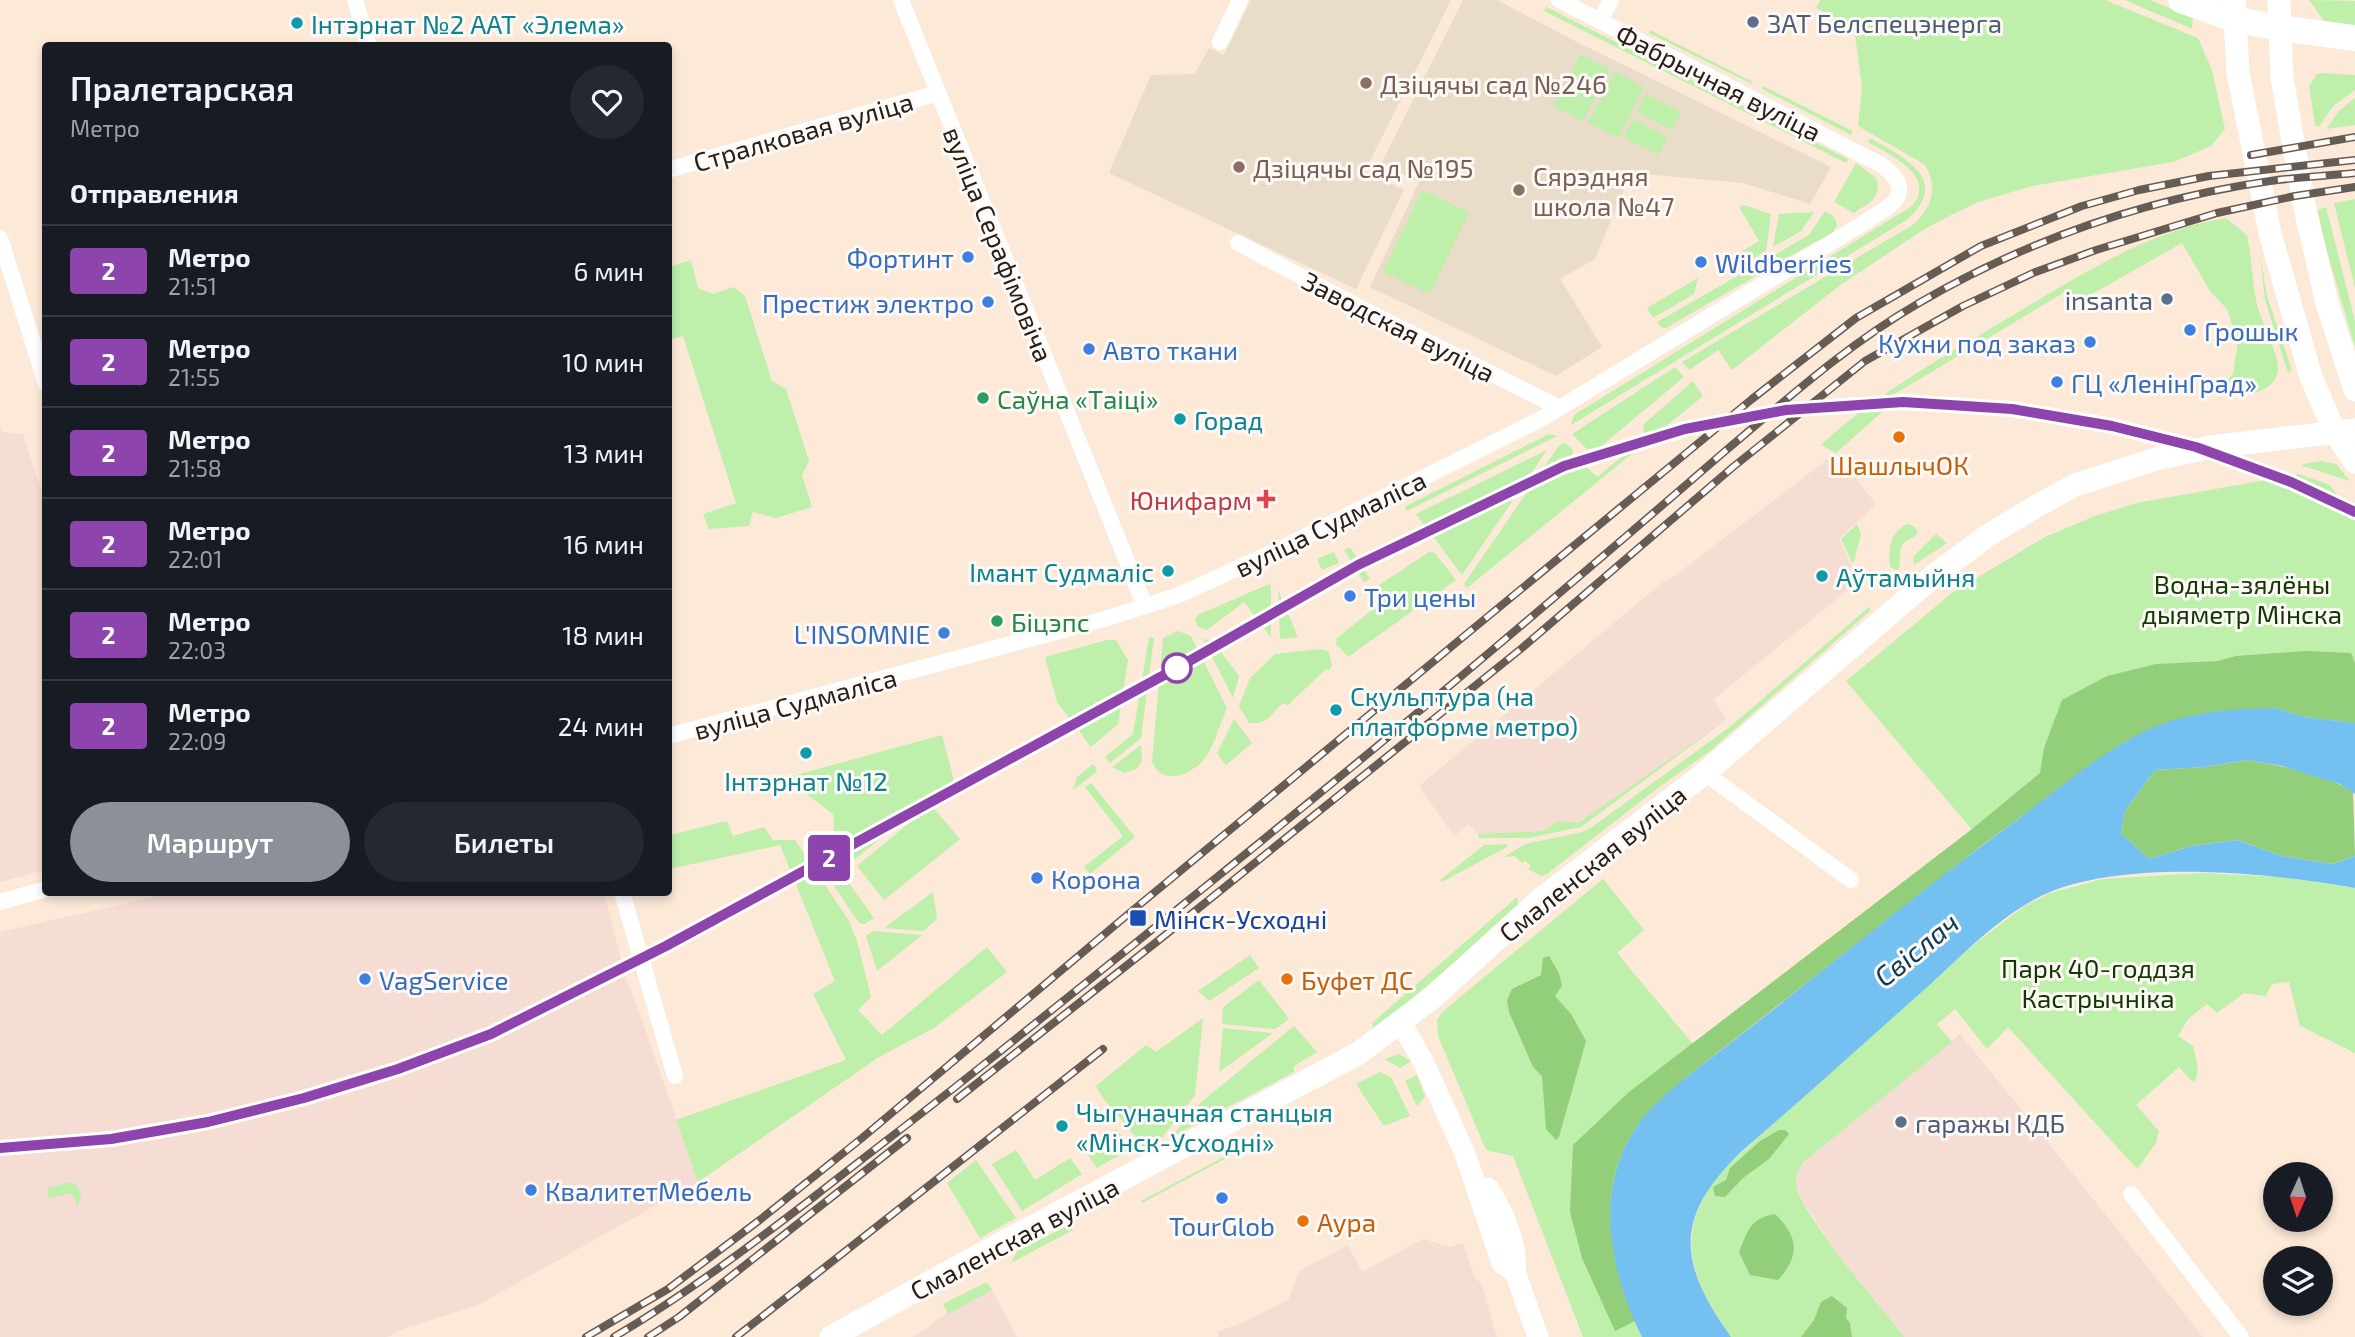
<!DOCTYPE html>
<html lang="ru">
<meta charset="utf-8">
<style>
:root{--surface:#171b24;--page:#242831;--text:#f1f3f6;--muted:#9ea1a6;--line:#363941;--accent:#8c9099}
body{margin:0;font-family:"Exo 2",sans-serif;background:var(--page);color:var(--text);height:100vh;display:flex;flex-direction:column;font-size:26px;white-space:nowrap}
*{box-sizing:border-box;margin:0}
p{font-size:23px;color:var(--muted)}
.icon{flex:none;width:38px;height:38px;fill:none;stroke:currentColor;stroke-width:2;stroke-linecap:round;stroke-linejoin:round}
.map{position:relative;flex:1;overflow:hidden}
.drawer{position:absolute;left:42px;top:42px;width:630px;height:854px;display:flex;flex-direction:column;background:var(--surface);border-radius:7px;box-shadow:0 4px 10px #0003}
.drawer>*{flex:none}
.badge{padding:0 14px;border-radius:5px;font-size:24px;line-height:46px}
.needle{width:46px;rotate:183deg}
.tools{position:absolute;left:2263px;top:1162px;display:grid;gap:14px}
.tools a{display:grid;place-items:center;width:70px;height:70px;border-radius:50%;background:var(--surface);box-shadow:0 4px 10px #0003;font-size:35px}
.map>.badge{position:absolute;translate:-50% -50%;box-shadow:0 0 0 4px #fff}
h2{padding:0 28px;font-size:26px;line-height:63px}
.round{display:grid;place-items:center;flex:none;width:74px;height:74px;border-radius:37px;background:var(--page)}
.headline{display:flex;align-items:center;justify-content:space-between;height:119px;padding:0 28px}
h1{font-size:33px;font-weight:600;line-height:52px}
.cta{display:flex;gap:14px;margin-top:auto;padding:14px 28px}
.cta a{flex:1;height:80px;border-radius:42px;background:var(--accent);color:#fff;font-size:28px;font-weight:600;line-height:80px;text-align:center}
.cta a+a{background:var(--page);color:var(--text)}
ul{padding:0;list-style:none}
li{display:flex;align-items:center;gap:21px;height:91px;padding:0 28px;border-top:2px solid var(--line)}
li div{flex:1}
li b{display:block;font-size:26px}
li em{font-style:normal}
li .badge{min-width:77px;font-weight:700;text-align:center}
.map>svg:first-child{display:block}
.industrial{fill:#f5ddd3}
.education{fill:#e9ddc9}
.green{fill:#beefab}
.forest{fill:#93cf7b}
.water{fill:#74c1f1}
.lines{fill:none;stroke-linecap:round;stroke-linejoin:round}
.minor{stroke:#fff;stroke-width:16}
.tertiary{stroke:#fff;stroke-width:21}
.secondary{stroke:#fff;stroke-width:23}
.primary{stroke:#fff;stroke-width:26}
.rail-casing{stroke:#675c53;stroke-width:8}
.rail{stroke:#fdf9f6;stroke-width:5;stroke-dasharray:16;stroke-linecap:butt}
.line-casing{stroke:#fff;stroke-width:16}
.line{stroke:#8e44ad;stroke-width:10}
.service-dot{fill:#5c6f8a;stroke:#fdf9f6;stroke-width:2.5}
.culture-dot{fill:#0f9aa8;stroke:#fdf9f6;stroke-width:2.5}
.education-dot{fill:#8d6e63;stroke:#fdf9f6;stroke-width:2.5}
.shop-dot{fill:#3f7fe0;stroke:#fdf9f6;stroke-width:2.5}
.leisure-dot{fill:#2e9e5b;stroke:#fdf9f6;stroke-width:2.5}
.food-dot{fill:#e8710a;stroke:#fdf9f6;stroke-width:2.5}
.health-dot{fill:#e0444e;stroke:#fdf9f6;stroke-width:2.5}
.stop-dot{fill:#fff;stroke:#8e44ad;stroke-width:3.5}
.transit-dot{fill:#1a4fb4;stroke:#fdf9f6;stroke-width:2.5}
.labels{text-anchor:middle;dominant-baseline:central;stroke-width:6;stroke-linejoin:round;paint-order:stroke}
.service-label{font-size:26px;fill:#4e5e75;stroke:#fdf9f6;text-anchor:start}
.culture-label{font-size:26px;fill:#0d838f;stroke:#fdf9f6;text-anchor:start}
.street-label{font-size:26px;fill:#27201a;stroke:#fdf9f6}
.education-label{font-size:26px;fill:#785e54;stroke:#fdf9f6;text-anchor:start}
.shop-label{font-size:26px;fill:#366cbe;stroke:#fdf9f6;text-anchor:start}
.leisure-label{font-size:26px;fill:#27864d;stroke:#fdf9f6;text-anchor:start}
.food-label{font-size:26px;fill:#c56008;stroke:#fdf9f6;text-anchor:start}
.health-label{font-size:26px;fill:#be3a42;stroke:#fdf9f6;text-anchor:end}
.park-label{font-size:26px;fill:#133800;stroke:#fdf9f6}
.transit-label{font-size:26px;fill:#164399;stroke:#fdf9f6;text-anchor:start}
.water-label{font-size:28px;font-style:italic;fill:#0f3b53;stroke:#fdf9f6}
</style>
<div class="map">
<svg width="2355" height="1337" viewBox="0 0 2355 1337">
<rect width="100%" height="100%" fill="#fce9d8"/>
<path class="industrial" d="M0 426 2 432 23 434 46 506 45 870 0 882Z
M1836 453 1876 504 1839 539 1859 581 1714 699 1726 720 1578 823 1558 821 1542 831 1478 834 1469 824 1454 836 1419 786 1664 581 1673 577Z
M171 893H604L626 979 636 1003 698 1182 476 1306 405 1328 387 1337H0V932Z
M1960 1034 2046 1140 2203 1337H1905L1834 1249 1801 1198 1796 1185 1797 1174 1802 1163Z
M1423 1239 1450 1247 1463 1243 1475 1279 1481 1283 1497 1337H1218V1332L1246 1321 1289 1299 1299 1271 1348 1245 1362 1272Z
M992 1290 1017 1337H912L929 1327 939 1318Z"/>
<path class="education" d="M1251 0H1451L1365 171 1404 190 1356 289 1109 173 1151 75 1195 74 1209 48 1224 55Z
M1463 0H1497L1575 41 1831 167 1810 204 1743 183 1644 174 1626 184 1595 259 1560 279 1602 347 1556 376 1370 287 1419 182 1381 164Z"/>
<path class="green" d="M1820 0H2105L2198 38 2212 70 2225 129 2211 146 2173 162 2032 186 1978 202 1953 214 1923 230 1839 286 1732 370 1718 350 1689 370 1682 362 1914 224C1932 208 1939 185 1924 164L1858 126 1862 87 1854 27 1816 8Z
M2125 0H2150L2193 18 2192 29Z
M2309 0 2355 1V28L2327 25Z
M1546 7 1848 159 1846 163 1544 11Z
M1650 30 1753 82 1752 84 1649 33Z
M1580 55 1610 70 1583 121 1553 106Z
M1615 72 1644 87 1618 138 1588 123Z
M2323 73 2355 75V90L2333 106 2319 127 2315 125 2309 86 2317 74Z
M1763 86 1853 131 1851 135 1762 89Z
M1646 94 1681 112 1672 130 1637 112Z
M2355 98V125L2326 129 2339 111Z
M1633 119 1668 137 1658 155 1623 137Z
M1870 138C1902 157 1952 178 1908 219L1571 425 1574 415 1912 206C1938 175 1888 154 1868 142Z
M1856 163 1876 178C1883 198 1869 203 1854 213L1834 202Z
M1422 190 1469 212 1430 294 1383 272Z
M2355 199V288L2334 203Z
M1744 205 1771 214 1766 251 1732 271 1716 267 1759 241 1739 207Z
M2326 207 2355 321V347L2315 211Z
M1825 211C1833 215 1836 217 1837 226L1831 235 1813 243 1666 328 1661 327 1657 322 1809 235Z
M1814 212 1801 231 1773 247 1779 214Z
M2226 218 2247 235C2252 258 2252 282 2257 305 2261 320 2278 354 2278 367 2279 396 2231 400 2213 392L2224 384 2233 374 2238 342 2227 309 2210 291 2182 243 2076 303 2068 290 1888 398 1891 404 1836 453 1821 445C1876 394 1941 358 2005 320 2074 279 2146 231 2226 218Z
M2260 255 2267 296 2292 370 2288 373 2265 300Z
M691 260 698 288 713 294 734 287 745 296 772 381 786 389 809 461 802 475 812 507 776 518 753 512 749 526 709 529 703 514 736 503 683 336 669 340V267Z
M1698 278 1694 294 1653 318 1647 308Z
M1675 367 1684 377 1599 448 1587 449 1572 434Z
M1693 381 1703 396 1467 588 1464 584 1560 444 1565 443 1572 449 1573 455 1597 477 1647 436 1643 431 1644 424Z
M1549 434 1557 436 1407 511 1405 509 1406 506Z
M1547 450 1462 575 1416 514Z
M2321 461 2336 464 2350 481 2303 466V464Z
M2299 474 2330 485 2355 519V723L2305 717 2104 756 1984 844 1846 681 1952 593 2045 537 2095 516 2137 503Z
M1857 524 1861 534 1853 564 1841 539Z
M1907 524 1915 527 1918 533C1914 539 1907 539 1903 544 1898 551 1901 561 1899 569L1895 570 1890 566C1888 548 1890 533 1907 524Z
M1936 534 1947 543 1914 565 1913 557Z
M1350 547 1370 579 1364 582 1344 550Z
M1334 552 1339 563 1322 570 1317 559Z
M1429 552 1435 553 1456 580 1348 657 1336 644 1337 638 1378 605 1369 592Z
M1269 584 1271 586V637L1244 602 1207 630 1198 627 1195 620 1198 615Z
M1278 590 1298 637 1280 639Z
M1869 607 1871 610 1710 751 1659 787 1547 874 1541 876 1528 869 1531 866 1525 861 1522 863 1515 856 1504 857 1525 844 1582 832 1592 827 1731 726Z
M1178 631 1191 636 1227 708C1220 723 1215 744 1205 758 1192 775 1161 787 1152 761L1163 638Z
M1149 637 1154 638 1141 738 1110 763 1105 757 1133 734Z
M1203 639 1213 641 1239 676 1233 698Z
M1107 640H1116L1128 660 1118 724 1091 747 1057 702 1045 657Z
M1321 649 1329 652 1332 666 1329 671 1326 669 1288 705 1283 703C1271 713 1269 725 1249 723L1239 706 1250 678 1275 654Z
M1234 719 1252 743 1226 765 1217 753Z
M1726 720 1581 827 1529 838H1479L1478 834 1542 831 1558 821 1578 823Z
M942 735 954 780 840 871 874 918 864 924 859 923 812 853C832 841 836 838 833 814L785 778Z
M1141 745 1142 760 1137 769 1124 773 1112 767Z
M1093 764 1097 769 1095 773 1073 790 1077 777Z
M1091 783 1135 837 1090 874 1084 867 1123 836 1085 787Z
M931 805 960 839 884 900 857 866Z
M727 821 733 836 764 827 773 840H795L849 921 857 941 871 997 858 1010 882 1035 987 947 1007 972 934 1028 879 1057 698 1182 676 1120 846 1060 813 994 835 981 780 845 669 869V835Z
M1508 844 1507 847 1442 882 1440 880 1484 845Z
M2201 873 2281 877 2355 888V1053L2300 1026 2289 982 2272 984 2266 996 2244 993 2217 1013 2207 1004 2188 1019 2178 1036 2193 1046C2196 1060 2201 1071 2194 1083L2179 1067 2136 1105 2159 1131 2156 1143 2137 1169 2008 1027 1987 1049 1955 1009 1937 1024 1952 1042 1802 1163C1800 1169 1795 1177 1796 1184 1798 1211 1884 1311 1905 1337H1731C1688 1276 1673 1232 1723 1169L1978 941 2026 905 2050 893 2103 879Z
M1603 879 1644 930 1617 953 1693 1044 1703 1065 1635 1321 1642 1337H1583L1513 1156 1486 1150 1438 1036 1437 1020 1442 1012Z
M933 892 937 919 923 931 884 928Z
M1517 897 1519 908 1377 1028H1373L1372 1023Z
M873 931 922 935 877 971 866 936Z
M1250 955 1259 968 1209 1001 1198 991Z
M1259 980 1289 1019 1275 1029 1222 1024 1223 1007Z
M1203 1018 1195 1095 1158 1143 1145 1148 1103 1098 1096 1086 1146 1045 1156 1052Z
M1294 1026 1317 1052 1294 1066V1072L1171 1137 1200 1103Z
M1223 1028 1273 1033 1219 1072Z
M1399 1054 1411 1061 1400 1068 1384 1059Z
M1380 1072 1391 1077 1410 1116 1384 1126 1356 1084Z
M1417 1075 1425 1097 1417 1106 1405 1081Z
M1116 1129 1132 1148 1097 1168 1084 1149Z
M1016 1150 1035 1180 1070 1158 1082 1174 1022 1211 992 1164Z
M1233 1152 1234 1154 1142 1203 1141 1201Z
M976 1160 1016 1218 980 1238 947 1183Z
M69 1182C81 1186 84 1196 77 1206L72 1193 48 1198V1188Z
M1069 1225 1073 1230 1011 1263 1017 1251Z
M987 1282 992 1290 948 1314 943 1304Z"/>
<path class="forest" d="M2307 651 2351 653 2355 663V723L2305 717 2274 708 2127 741 2104 756 1984 844 1684 1079C1667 1094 1649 1109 1635 1129 1595 1188 1611 1260 1635 1321L1615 1331 1582 1258 1570 1212 1573 1145 1629 1092 1972 829 2040 773 2044 748 2062 700 2107 676 2156 664 2218 661 2236 656Z
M2247 760C2283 766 2322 773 2353 791L2355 856 2333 864 2282 856 2237 840 2191 846 2149 859 2121 833 2125 811 2155 770 2204 767Z
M1549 956 1559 973 1562 986 1555 996 1571 1014 1586 1041 1559 1137 1556 1140 1546 1129 1542 1076 1533 1067 1509 1012 1507 1000 1512 989 1541 975 1543 958Z
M1779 1130H1785L1789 1134 1769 1159 1743 1178 1725 1197 1715 1196 1713 1187 1726 1180 1730 1168 1760 1141Z
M1775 1214C1799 1237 1800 1256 1778 1280L1750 1275 1739 1252C1748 1231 1750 1218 1775 1214Z
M1832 1296 1847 1308 1846 1318 1850 1323 1852 1337H1801L1814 1320 1821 1302Z"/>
<path class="water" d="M2274 708 2305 717 2355 723V794L2340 784 2282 766 2247 760 2204 767 2155 770 2125 811 2121 833 2149 859 2191 846 2237 840 2282 856 2333 864 2355 856V888C2269 873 2132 859 2050 892 2002 912 1963 955 1925 989 1864 1043 1804 1098 1742 1151 1673 1217 1678 1263 1731 1337H1642C1611 1274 1593 1192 1635 1129 1648 1109 1666 1094 1684 1079 1794 995 1899 907 2010 825 2055 792 2099 753 2149 729 2189 712 2231 709 2274 708Z"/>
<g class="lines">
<path class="minor" d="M355 0 369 46
M901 0 1145 606
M1600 21 1611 0
M1220 42 1240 0
M668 170 938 93
M0 238 46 384
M1238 243 1355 305 1560 408
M668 736 1108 618 1179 595 1284 547 1543 418 1862 224C1890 206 1920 193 1880 164L1559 0
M1705 773 1851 880
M622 892 675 1076
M0 902 46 889
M2131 1194 2241 1337"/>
<path class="tertiary" d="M1401 1023 1424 1063 1465 1154 1502 1263 1515 1272 1538 1337
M1488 1188C1503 1211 1518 1245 1515 1272"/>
<path class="secondary" d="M2234 0 2238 73 2270 233 2311 377 2335 433 2355 462
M2279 0 2282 78 2304 204 2327 303 2355 390
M831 1337 983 1253 1359 1053 1432 998 1541 899 1705 773 1936 574 1987 536 2035 507 2075 485 2156 459 2211 447 2355 430"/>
<path class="primary" d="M2181 0 2234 19 2280 28 2355 38"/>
<g class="rail-casing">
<path id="rail" d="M2251 155 2355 137
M957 1099 1159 940 1522 648 1733 467 1865 361 1963 306 2033 273 2096 250 2217 213 2295 196 2355 187
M586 1337 668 1289 761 1219 862 1138 1132 911 1480 623 1752 399 1856 318 1981 246 2082 206 2139 190 2209 176 2355 160
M614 1337C685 1295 750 1246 815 1196 871 1152 928 1109 983 1065 1156 927 1328 789 1497 646 1573 582 1649 517 1724 452 1786 400 1848 344 1919 303 2027 240 2147 199 2270 181 2298 177 2327 176 2355 173
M648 1337 679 1317 907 1138
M736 1337 1103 1049"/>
</g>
<use href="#rail" class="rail"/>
</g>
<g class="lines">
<g class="line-casing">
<path id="line" d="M0 1148 111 1139 208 1122 304 1098 398 1069 491 1034 666 946 1177 668 1358 565 1564 466 1685 429 1786 410 1903 402 2012 409 2112 426 2196 447 2291 482 2355 512"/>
</g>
<use href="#line" class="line"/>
</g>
<g class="service-dot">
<circle cx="1753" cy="22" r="7"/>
<circle cx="2167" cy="299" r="7"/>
<circle cx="1901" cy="1122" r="7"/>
</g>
<g class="culture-dot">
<circle cx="297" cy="23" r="7"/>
<circle cx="1180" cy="419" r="7"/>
<circle cx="1168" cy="571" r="7"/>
<circle cx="1822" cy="576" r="7"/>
<circle cx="1336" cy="710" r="7"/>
<circle cx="806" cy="753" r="7"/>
<circle cx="1062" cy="1126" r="7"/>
</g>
<g class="education-dot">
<circle cx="1366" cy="83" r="7"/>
<circle cx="1239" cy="167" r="7"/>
<circle cx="1519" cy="190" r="7"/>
</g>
<g class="shop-dot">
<circle cx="968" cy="257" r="7"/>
<circle cx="1701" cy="262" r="7"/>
<circle cx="988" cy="302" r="7"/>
<circle cx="2190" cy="330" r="7"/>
<circle cx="2090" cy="342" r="7"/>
<circle cx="1089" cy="349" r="7"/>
<circle cx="2057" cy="382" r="7"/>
<circle cx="1350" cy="596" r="7"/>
<circle cx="944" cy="633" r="7"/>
<circle cx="1037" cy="878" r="7"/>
<circle cx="365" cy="979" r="7"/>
<circle cx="531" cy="1190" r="7"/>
<circle cx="1222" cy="1198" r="7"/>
</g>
<g class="leisure-dot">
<circle cx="983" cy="398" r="7"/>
<circle cx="997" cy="621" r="7"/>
</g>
<g class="food-dot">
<circle cx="1899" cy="437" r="7"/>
<circle cx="1287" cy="979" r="7"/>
<circle cx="1303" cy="1221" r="7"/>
</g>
<path class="health-dot" d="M1262.5 488.5h7v7h7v7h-7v7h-7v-7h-7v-7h7z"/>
<circle class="stop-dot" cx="1177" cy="668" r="14"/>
<rect class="transit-dot" x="1129" y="909" width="18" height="18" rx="3.5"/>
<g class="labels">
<g class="service-label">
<text x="1767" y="22">ЗАТ Белспецэнерга</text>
<text x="2153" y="299" text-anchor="end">insanta</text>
<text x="1915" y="1122">гаражы КДБ</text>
</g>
<g class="culture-label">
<text x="311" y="23">Інтэрнат №2 ААТ «Элема»</text>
<text x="1194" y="419">Горад</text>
<text x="1154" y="571" text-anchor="end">Імант Судмаліс</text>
<text x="1836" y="576">Аўтамыйня</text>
<text x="1350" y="695">Скульптура (на<tspan x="1350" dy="30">платформе метро)</tspan></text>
<text x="806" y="780" text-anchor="middle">Інтэрнат №12</text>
<text x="1076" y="1111">Чыгуначная станцыя<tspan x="1076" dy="30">«Мінск-Усходні»</tspan></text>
</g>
<g class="street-label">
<text transform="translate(1719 82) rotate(27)">Фабрычная вуліца</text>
<text transform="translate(803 131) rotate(-16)">Стралковая вуліца</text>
<text transform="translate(999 244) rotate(68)">вуліца Серафімовіча</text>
<text transform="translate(1399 326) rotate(27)">Заводская вуліца</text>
<text transform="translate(1330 523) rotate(-26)">вуліца Судмаліса</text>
<text transform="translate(795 703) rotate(-15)">вуліца Судмаліса</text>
<text transform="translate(1592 863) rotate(-39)">Смаленская вуліца</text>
<text transform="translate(1014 1238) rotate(-28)">Смаленская вуліца</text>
</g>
<g class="education-label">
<text x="1380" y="83">Дзіцячы сад №246</text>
<text x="1253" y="167">Дзіцячы сад №195</text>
<text x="1533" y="175">Сярэдняя<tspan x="1533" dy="30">школа №47</tspan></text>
</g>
<g class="shop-label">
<text x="954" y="257" text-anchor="end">Фортинт</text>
<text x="1715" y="262">Wildberries</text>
<text x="974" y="302" text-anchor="end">Престиж электро</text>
<text x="2204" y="330">Грошык</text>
<text x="2076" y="342" text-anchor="end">Кухни под заказ</text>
<text x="1103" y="349">Авто ткани</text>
<text x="2071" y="382">ГЦ «ЛенінГрад»</text>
<text x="1364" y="596">Три цены</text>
<text x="930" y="633" text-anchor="end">L'INSOMNIE</text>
<text x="1051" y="878">Корона</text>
<text x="379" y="979">VagService</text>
<text x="545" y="1190">КвалитетМебель</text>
<text x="1222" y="1225" text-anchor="middle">TourGlob</text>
</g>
<g class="leisure-label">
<text x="997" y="398">Саўна «Таіці»</text>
<text x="1011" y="621">Біцэпс</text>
</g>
<g class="food-label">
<text x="1899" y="464" text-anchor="middle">ШашлычОК</text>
<text x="1301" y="979">Буфет ДС</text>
<text x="1317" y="1221">Аура</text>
</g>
<g class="health-label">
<text x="1252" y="499">Юнифарм</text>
</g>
<g class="park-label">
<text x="2242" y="583">Водна-зялёны<tspan x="2242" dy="30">дыяметр Мінска</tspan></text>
<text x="2098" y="967">Парк 40-годдзя<tspan x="2098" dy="30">Кастрычніка</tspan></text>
</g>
<g class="transit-label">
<text x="1154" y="918">Мінск-Усходні</text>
</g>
<g class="water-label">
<text transform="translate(1916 949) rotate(-39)">Свіслач</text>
</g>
</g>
</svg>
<div class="tools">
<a><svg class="needle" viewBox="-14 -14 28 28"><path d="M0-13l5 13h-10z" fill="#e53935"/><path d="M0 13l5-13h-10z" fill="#9ea1a6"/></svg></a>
<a><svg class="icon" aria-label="layers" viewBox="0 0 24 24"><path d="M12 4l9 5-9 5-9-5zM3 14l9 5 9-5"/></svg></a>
</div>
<b class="badge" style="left:829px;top:858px;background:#8e44ad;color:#fff">2</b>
<section class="drawer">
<div class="headline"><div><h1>Пралетарская</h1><p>Метро</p></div><a class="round"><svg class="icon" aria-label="heart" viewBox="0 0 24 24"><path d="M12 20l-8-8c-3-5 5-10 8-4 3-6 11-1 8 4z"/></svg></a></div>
<h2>Отправления</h2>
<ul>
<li><span class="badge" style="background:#8e44ad;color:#fff">2</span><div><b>Метро</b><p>21:51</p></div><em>6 мин</em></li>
<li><span class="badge" style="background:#8e44ad;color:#fff">2</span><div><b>Метро</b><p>21:55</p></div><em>10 мин</em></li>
<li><span class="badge" style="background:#8e44ad;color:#fff">2</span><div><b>Метро</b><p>21:58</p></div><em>13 мин</em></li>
<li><span class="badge" style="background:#8e44ad;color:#fff">2</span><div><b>Метро</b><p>22:01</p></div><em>16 мин</em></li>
<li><span class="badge" style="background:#8e44ad;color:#fff">2</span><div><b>Метро</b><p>22:03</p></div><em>18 мин</em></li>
<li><span class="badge" style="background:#8e44ad;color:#fff">2</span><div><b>Метро</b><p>22:09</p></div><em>24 мин</em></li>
</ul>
<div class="cta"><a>Маршрут</a><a>Билеты</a></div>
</section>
</div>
